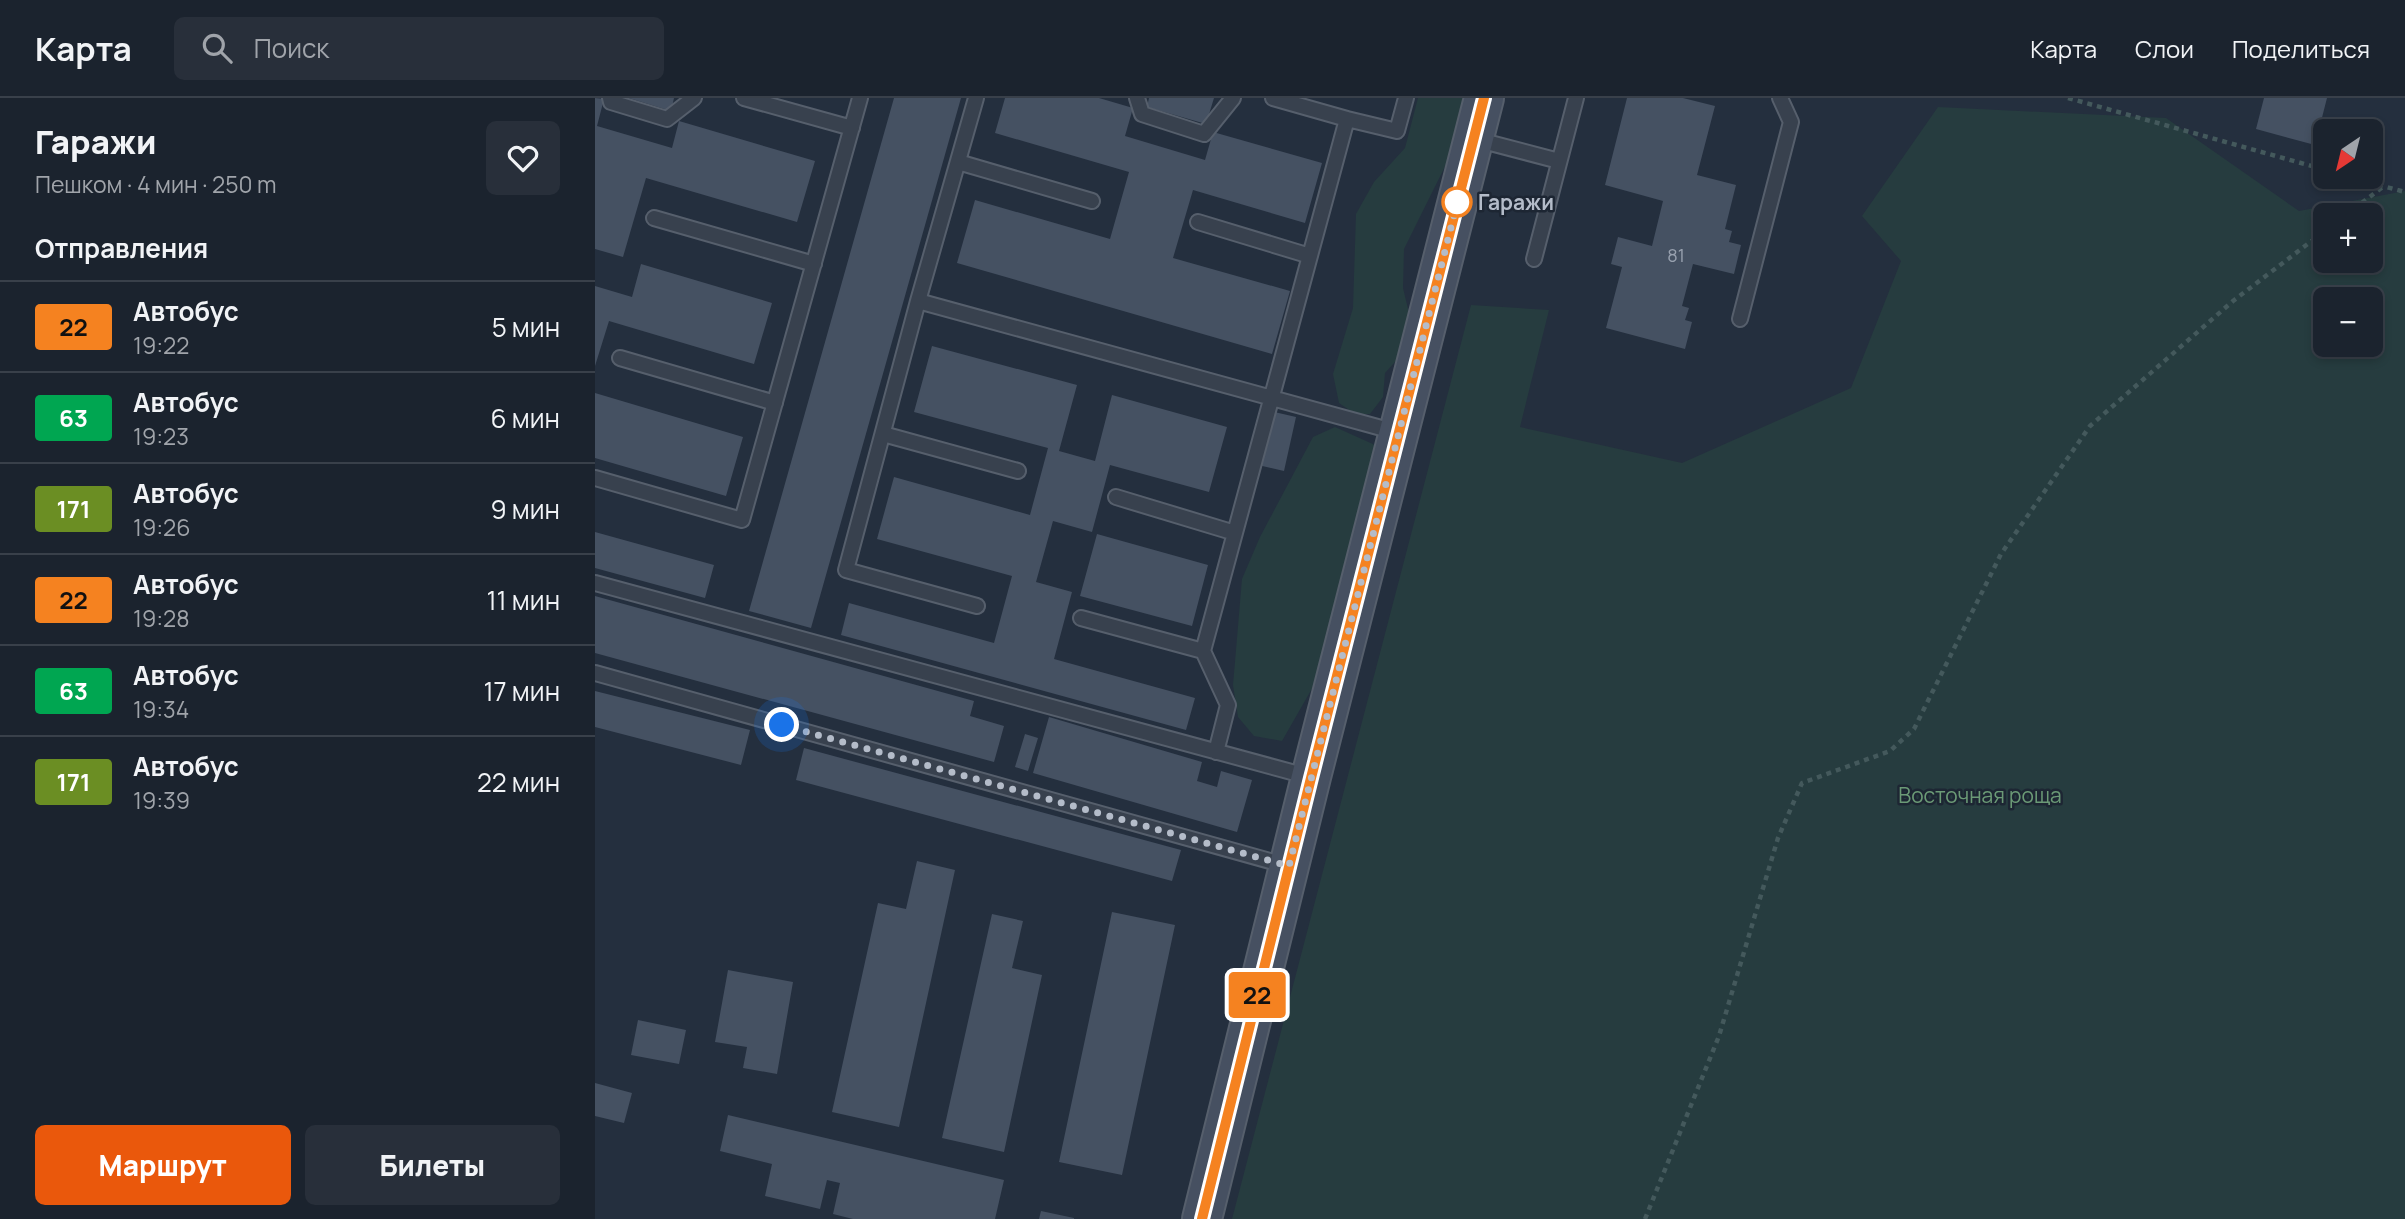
<!DOCTYPE html>
<html lang="ru">
<meta charset="utf-8">
<style>
:root{--surface:#1b232e;--page:#282f3a;--text:#f1f3f6;--muted:#a0a4aa;--line:#39404a;--accent:#ea580c}
body{margin:0;font-family:Manrope,sans-serif;background:var(--page);color:var(--text);height:100vh;display:flex;flex-direction:column;font-size:26px;white-space:nowrap}
*{box-sizing:border-box;margin:0}
p{font-size:23px;color:var(--muted)}
.icon{flex:none;width:38px;height:38px;fill:none;stroke:currentColor;stroke-width:2;stroke-linecap:round;stroke-linejoin:round}
.map{position:relative;flex:1;overflow:hidden}
.panel{display:flex;flex-direction:column;background:var(--surface);width:595px}
.panel>*{flex:none}
.badge{padding:0 14px;border-radius:5px;font-size:24px;line-height:46px}
.needle{width:46px;rotate:215deg}
.controls{position:absolute;left:1718px;top:21px;display:grid;gap:14px}
.controls a{display:grid;place-items:center;width:70px;height:70px;border-radius:10px;background:var(--surface);box-shadow:0 4px 10px #0003,0 0 0 2px var(--line);font-size:35px}
.you{position:absolute;width:35px;height:35px;margin:-18px;border:5px solid #fff;border-radius:50%;background:#1a73e8;box-shadow:0 0 0 10px #1a73e833}
.map>.badge{position:absolute;translate:-50% -50%;box-shadow:0 0 0 4px #fff}
h2{padding:0 35px;font-size:26px;line-height:63px}
.round{display:grid;place-items:center;flex:none;width:74px;height:74px;border-radius:10px;background:var(--page)}
.head{display:flex;align-items:center;justify-content:space-between;height:119px;padding:0 35px}
h1{font-size:33px;font-weight:800;line-height:52px}
.action{display:flex;gap:14px;margin-top:auto;padding:14px 35px}
.action a{flex:1;height:80px;border-radius:10px;background:var(--accent);color:#fff;font-size:28px;font-weight:800;line-height:80px;text-align:center}
.action a+a{background:var(--page);color:var(--text)}
ul{padding:0;list-style:none}
li{display:flex;align-items:center;gap:21px;height:91px;padding:0 35px;border-top:2px solid var(--line)}
li div{flex:1}
li b{display:block;font-size:26px}
li em{font-style:normal}
li .badge{min-width:77px;font-weight:700;text-align:center}
header{display:flex;align-items:center;gap:42px;box-sizing:border-box;height:98px;padding:0 35px;background:var(--surface);border-bottom:2px solid var(--line)}
header strong{font-size:33px}
nav{display:flex;gap:38px;margin-inline-start:auto;font-size:24px}
.search{width:490px;height:63px;background:var(--page);display:flex;align-items:center;gap:18px;box-sizing:border-box;padding:0 24px;border-radius:10px;color:var(--muted);font-size:26px}
main{display:flex;flex:1;min-height:0}
.map>svg:first-child{display:block}
.green{fill:#263c3f;fill-rule:evenodd}
.building{fill:#455162}
.lines{fill:none;stroke-linecap:round;stroke-linejoin:round}
.service-casing{stroke:#565f6c;stroke-width:18}
.secondary-casing{stroke:#565f6c;stroke-width:42}
.path{stroke:#44595c;stroke-width:4.5;stroke-dasharray:5 5;stroke-linecap:butt}
.service{stroke:#38414e;stroke-width:14}
.secondary{stroke:#465061;stroke-width:38}
.line-casing{stroke:#fff;stroke-width:16}
.line{stroke:#f58220;stroke-width:10}
.walk{stroke:#b4bcc9;stroke-width:7;stroke-dasharray:0 12.6}
.stop-dot{fill:#fff;stroke:#f58220;stroke-width:3.5}
.labels{text-anchor:middle;dominant-baseline:central;stroke-width:5;stroke-linejoin:round;paint-order:stroke}
.number-label{font-size:18px;fill:#98a1af}
.stop-label{font-size:21px;font-weight:bold;fill:#b4bcc9;stroke:#1d2633;text-anchor:start}
.park-label{font-size:21px;fill:#6b9a76;stroke:#1d2633}
</style>
<header>
<strong>Карта</strong>
<div class="search"><svg class="icon" aria-label="search" viewBox="0 0 24 24"><circle cx="10" cy="10" r="6"/><path d="M15 15l6 6"/></svg>Поиск</div>
<nav><a>Карта</a><a>Слои</a><a>Поделиться</a></nav>
</header>
<main>
<section class="panel">
<div class="head"><div><h1>Гаражи</h1><p>Пешком · 4 мин · 250 m</p></div><a class="round"><svg class="icon" aria-label="heart" viewBox="0 0 24 24"><path d="M12 20l-8-8c-3-5 5-10 8-4 3-6 11-1 8 4z"/></svg></a></div>
<h2>Отправления</h2>
<ul>
<li><span class="badge" style="background:#f58220;color:#111">22</span><div><b>Автобус</b><p>19:22</p></div><em>5 мин</em></li>
<li><span class="badge" style="background:#00a651;color:#fff">63</span><div><b>Автобус</b><p>19:23</p></div><em>6 мин</em></li>
<li><span class="badge" style="background:#6b8e23;color:#fff">171</span><div><b>Автобус</b><p>19:26</p></div><em>9 мин</em></li>
<li><span class="badge" style="background:#f58220;color:#111">22</span><div><b>Автобус</b><p>19:28</p></div><em>11 мин</em></li>
<li><span class="badge" style="background:#00a651;color:#fff">63</span><div><b>Автобус</b><p>19:34</p></div><em>17 мин</em></li>
<li><span class="badge" style="background:#6b8e23;color:#fff">171</span><div><b>Автобус</b><p>19:39</p></div><em>22 мин</em></li>
</ul>
<div class="action"><a>Маршрут</a><a>Билеты</a></div>
</section>
<div class="map">
<svg width="1810" height="1121" viewBox="0 0 1810 1121">
<rect width="100%" height="100%" fill="#242f3e"/>
<path class="green" d="M823 0H882L880 8 809 151 808 190 814 215V229L809 254 790 275 788 299 775 316H760L744 305 738 276 758 210 761 116 779 84 810 50Z
M1343 9 1571 20 1704 113 1810 93V1121H637L876 207 954 212 925 329 1087 365 1256 290 1306 163 1267 118ZM1776 117V163H1731V117ZM1776 201V247H1731V201Z
M740 329 780 347 771 383 765 425 723 580 687 643 659 638 643 619 638 587 647 481 665 439 718 339Z"/>
<path class="building" d="M0 0 9 1 2 28 77 50 84 23 220 63 202 124 51 80 28 159 0 151Z
M34 0H79L76 13Z
M299 0H366L216 530 154 513Z
M410 0H504L538 10 530 38 610 62 618 34 727 65 710 125 598 92 578 160 695 193 677 256 362 165 380 102 515 141 534 74 400 35Z
M554 0H619L611 26 552 9Z
M1032 0H1088L1120 8 1102 77 1141 87 1130 131 1137 133 1134 144 1146 147 1139 176 1098 166 1087 208 1094 210 1090 222 1097 224 1090 251 1011 230 1027 169 1016 166 1023 139 1057 148 1068 103 1010 87Z
M1669 0H1732L1720 47 1661 31Z
M46 166 177 205 159 266 14 223 0 268V188L37 199Z
M337 248 482 287 464 353 500 363 517 297 632 329 614 394 515 367 497 434 458 423 441 484 477 494 459 561 600 600 591 632 246 537 254 505 399 545 417 478 282 441 299 379 435 417 453 350 319 314Z
M0 295 148 339 131 398 0 360Z
M675 313 701 319 689 373 663 367Z
M0 434 119 467 110 500 0 470Z
M502 436 613 467 597 528 485 498Z
M0 498 379 603 375 618 409 628 399 664 0 555Z
M0 593 155 632 146 667 0 629Z
M454 619 607 664 602 683 622 689 626 673 657 682 642 734 438 675Z
M430 636 443 640 433 673 420 669Z
M209 650 586 752 577 783 201 682Z
M322 763 360 772 304 1029 237 1014 283 805 311 811Z
M517 814 580 827 527 1077 464 1064Z
M397 816 428 823 417 870 447 877 409 1054 347 1040Z
M133 872 198 884 182 976 148 970 152 949 120 944Z
M43 922 91 932 84 966 36 957Z
M0 985 37 995 29 1025 0 1018Z
M133 1017 409 1082 400 1121H258L238 1116 245 1085 232 1082 225 1111 170 1098 177 1066 125 1053Z
M446 1113 479 1120V1121H444Z"/>
<g class="lines">
<g class="service-casing">
<path id="service" d="M15 0 16 4 72 21 99 0
M149 0 257 30
M381 0 323 203 251 472 382 508
M542 0 547 16 609 36 638 0
M678 0 752 21
M880 41 964 63
M363 64 497 103
M59 120 219 166
M603 124 715 158
M939 161 981 0
M323 203 801 334
M1145 221 1196 24 1185 0
M25 260 180 305
M288 336 423 373
M0 380 147 422 265 0
M521 399 640 435
M0 485 715 679
M486 520 608 553
M0 575 693 768
M621 654 633 607 608 553 752 21 802 33 811 0"/>
</g>
<g class="secondary-casing">
<path id="secondary" d="M607 1121 716 679 889 0"/>
</g>
<path class="path" d="M1473 0 1731 72
M1754 79 1810 94
M1751 117 1789 88
M1050 1121 1124 938 1183 740 1207 685 1295 653 1319 631 1406 456 1495 328 1638 203 1731 132"/>
<use href="#service" class="service"/>
<use href="#secondary" class="secondary"/>
</g>
<g class="lines">
<g class="line-casing">
<path id="line" d="M607 1121 716 680 889 0"/>
</g>
<use href="#line" class="line"/>
<path class="walk" d="M187 627 694 768 865 94 862 104"/>
</g>
<circle class="stop-dot" cx="862" cy="104" r="14"/>
<g class="labels">
<g class="number-label">
<text x="1081" y="157">81</text>
</g>
<g class="stop-label">
<text x="883" y="104">Гаражи</text>
</g>
<g class="park-label">
<text x="1385" y="697">Восточная роща</text>
</g>
</g>
</svg>
<div class="controls">
<a><svg class="needle" viewBox="-14 -14 28 28"><path d="M0-13l5 13h-10z" fill="#e53935"/><path d="M0 13l5-13h-10z" fill="#a0a4aa"/></svg></a>
<a>+</a>
<a>−</a>
</div>
<div class="you" style="left:187px;top:627px"></div>
<b class="badge" style="left:662px;top:897px;background:#f58220;color:#111">22</b>
</div>
</main>
